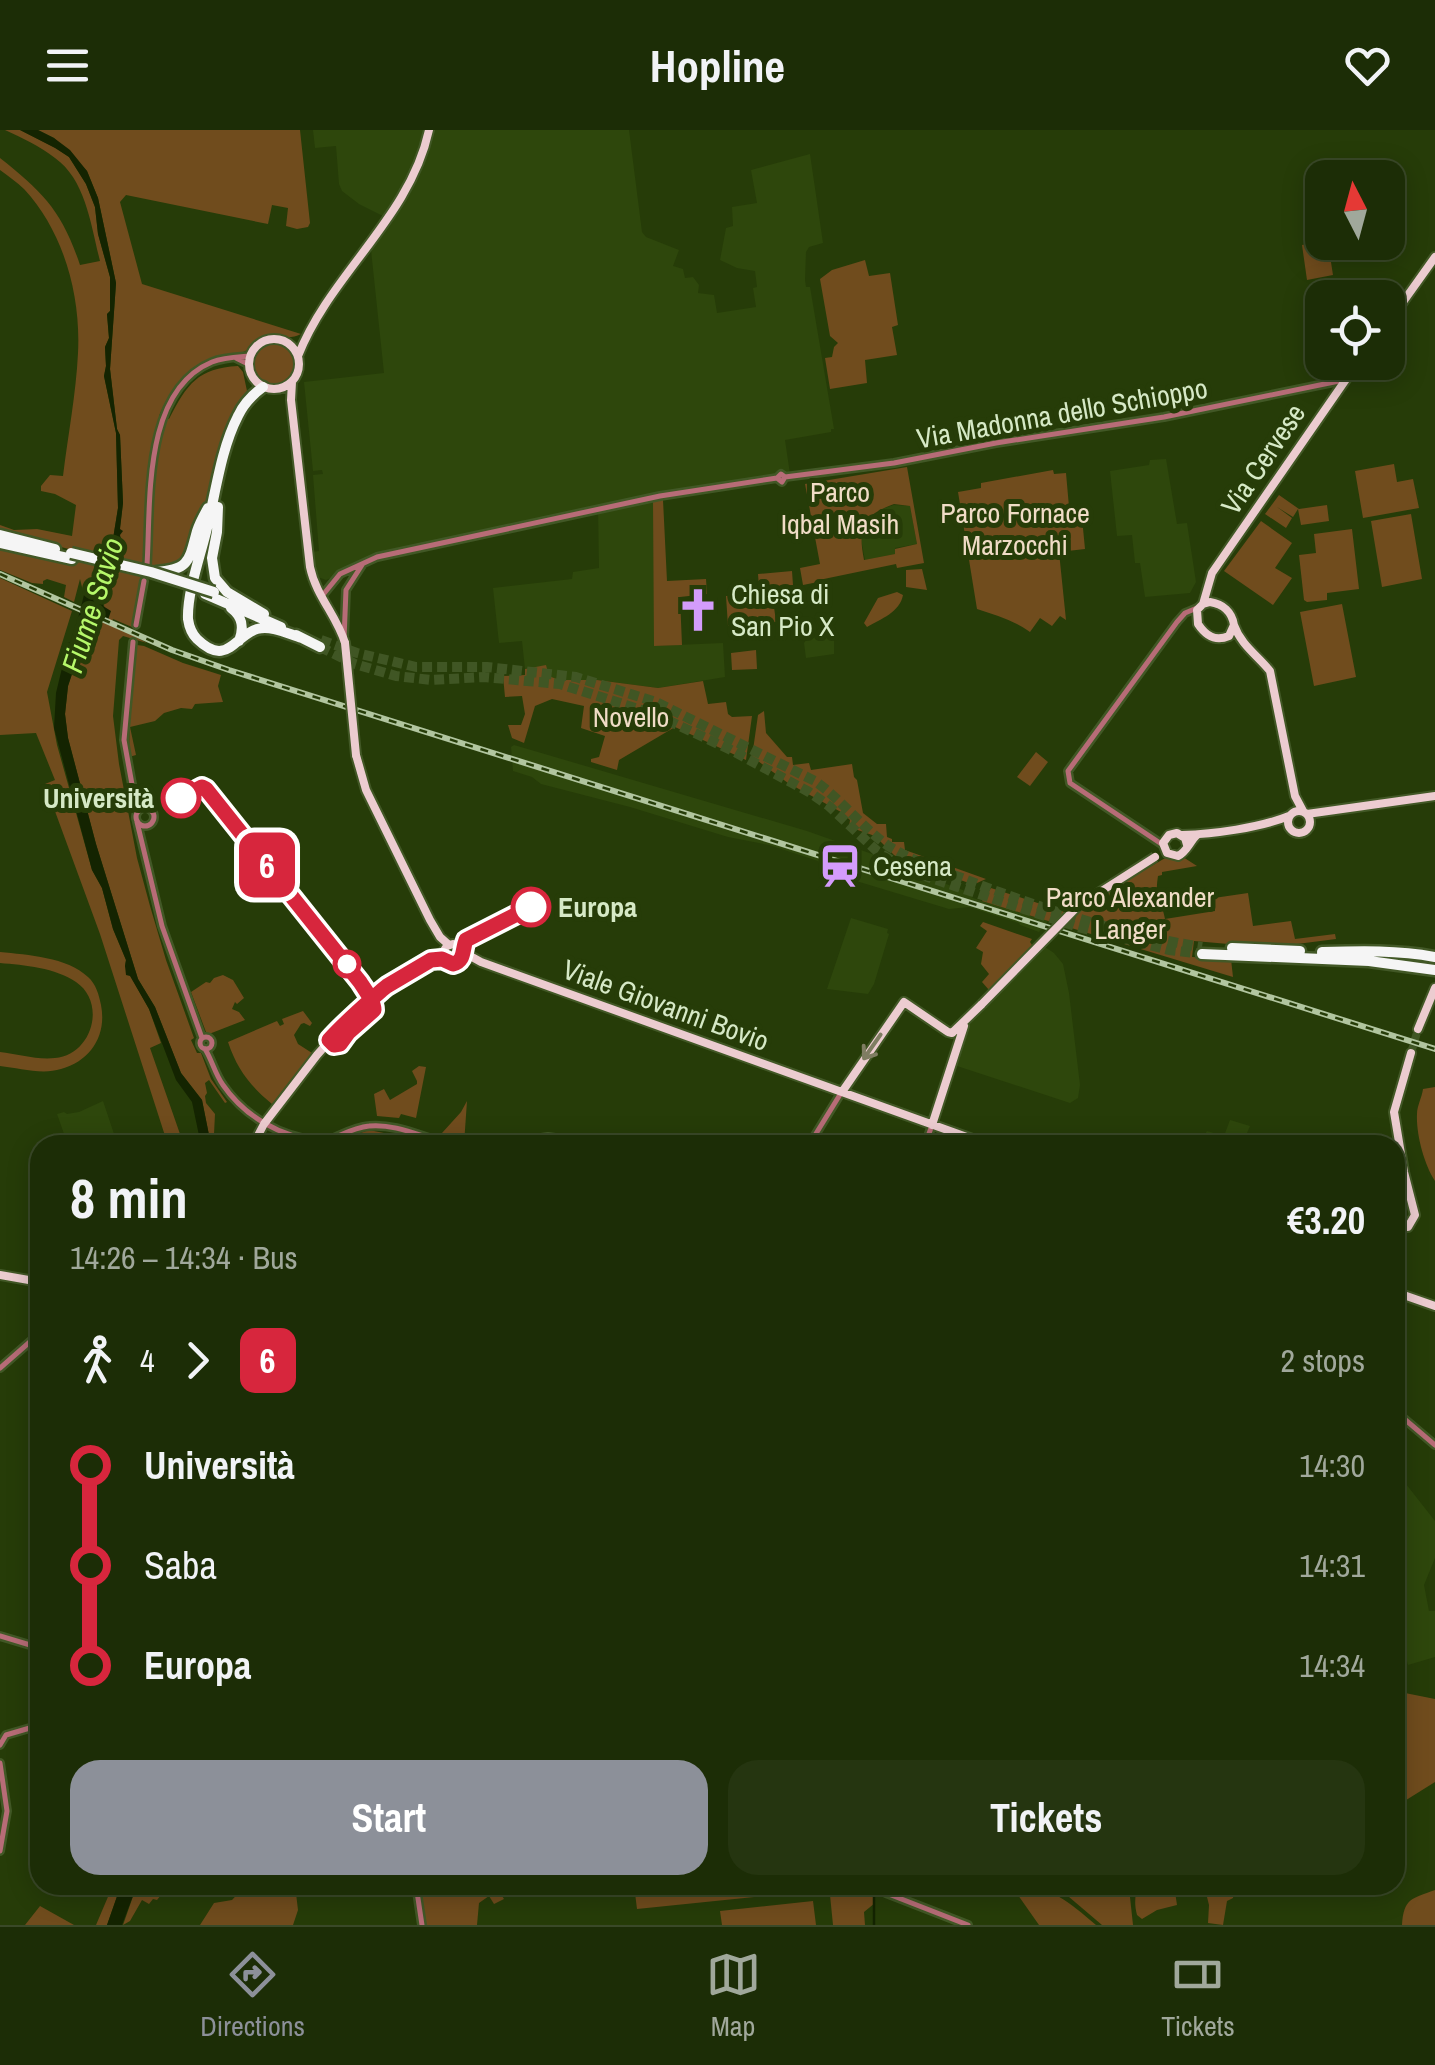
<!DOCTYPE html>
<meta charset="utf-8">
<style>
:root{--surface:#1c2d06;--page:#253510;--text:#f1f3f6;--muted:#a0a89b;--line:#3a4928;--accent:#8c9099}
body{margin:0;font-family:"Archivo Narrow",sans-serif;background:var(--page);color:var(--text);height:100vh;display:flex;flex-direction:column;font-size:38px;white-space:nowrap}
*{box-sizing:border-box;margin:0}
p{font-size:32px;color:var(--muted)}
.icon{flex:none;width:55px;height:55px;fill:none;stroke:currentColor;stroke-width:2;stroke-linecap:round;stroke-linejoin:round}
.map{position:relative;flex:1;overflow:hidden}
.details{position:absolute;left:30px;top:1005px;width:1375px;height:760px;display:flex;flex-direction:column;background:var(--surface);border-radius:30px;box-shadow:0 5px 25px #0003,0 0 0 2px var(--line)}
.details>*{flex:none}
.badge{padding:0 20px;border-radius:15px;font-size:35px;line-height:65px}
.needle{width:65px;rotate:354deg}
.tools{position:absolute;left:1305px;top:30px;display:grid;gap:20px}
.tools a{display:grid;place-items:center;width:100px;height:100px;border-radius:20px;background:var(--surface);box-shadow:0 5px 25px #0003,0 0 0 2px var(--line);font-size:50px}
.map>.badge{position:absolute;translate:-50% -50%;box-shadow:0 0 0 5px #fff}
.legs{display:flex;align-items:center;gap:15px;height:110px;padding:0 40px;font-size:32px}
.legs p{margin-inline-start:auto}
.overview{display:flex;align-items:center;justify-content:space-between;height:170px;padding:0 40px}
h1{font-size:55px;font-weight:700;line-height:75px}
.cta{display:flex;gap:20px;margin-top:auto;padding:20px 40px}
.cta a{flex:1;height:115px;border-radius:30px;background:var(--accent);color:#fff;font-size:40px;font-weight:700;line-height:115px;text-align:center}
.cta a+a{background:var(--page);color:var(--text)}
ul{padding:0 40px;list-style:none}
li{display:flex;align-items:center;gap:35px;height:100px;font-size:38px}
li i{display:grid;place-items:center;width:15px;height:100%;margin:0 12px;background:currentColor}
li i::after{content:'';width:25px;height:25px;margin:-12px;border:8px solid;border-radius:50%;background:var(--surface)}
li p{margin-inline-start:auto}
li:first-child i{background:linear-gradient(#0000 50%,currentColor 0)}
li:last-child i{background:linear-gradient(currentColor 50%,#0000 0)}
header{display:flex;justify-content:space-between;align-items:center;height:130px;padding:0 40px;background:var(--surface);font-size:45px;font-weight:700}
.tab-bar{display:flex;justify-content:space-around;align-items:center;height:140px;border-top:2px solid var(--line);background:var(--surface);font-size:28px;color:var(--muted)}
.tab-bar a{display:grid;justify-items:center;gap:5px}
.tab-bar .on{color:var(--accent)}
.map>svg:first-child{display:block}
.built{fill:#2e470c}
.green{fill:#704c1d;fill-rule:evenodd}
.water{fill:#142401}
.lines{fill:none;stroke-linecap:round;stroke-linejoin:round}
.stream{stroke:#142401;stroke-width:2.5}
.major-tunnel{stroke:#405624;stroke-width:8;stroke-dasharray:8 4;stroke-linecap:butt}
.highway-tunnel{stroke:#405624;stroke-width:10;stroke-dasharray:10 5;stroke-linecap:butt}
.minor-casing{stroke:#425826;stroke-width:10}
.major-casing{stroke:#425826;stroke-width:12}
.highway-casing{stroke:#425826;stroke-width:15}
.minor{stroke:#b76c77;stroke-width:5}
.major{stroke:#ecccd0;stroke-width:8}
.highway{stroke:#f5f5f5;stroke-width:10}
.rail-casing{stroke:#b1c59f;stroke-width:6}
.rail{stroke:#263c08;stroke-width:2.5;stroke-dasharray:8;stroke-linecap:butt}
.major-bridge-casing{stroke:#425826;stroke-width:12;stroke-linecap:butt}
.highway-bridge-casing{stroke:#425826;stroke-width:15;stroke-linecap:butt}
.major-bridge{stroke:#ecccd0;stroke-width:8}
.highway-bridge{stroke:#f5f5f5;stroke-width:10}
.oneway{stroke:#7f7d62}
.line-1-casing{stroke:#fff;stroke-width:22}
.line-1{stroke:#d7263d;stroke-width:15}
.stop-1-dot{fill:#fff;stroke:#d7263d;stroke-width:5}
.labels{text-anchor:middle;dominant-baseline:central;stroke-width:10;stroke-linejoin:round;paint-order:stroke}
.street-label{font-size:28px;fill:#d6e9c6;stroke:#263c08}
.park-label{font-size:28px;fill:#f0dcc6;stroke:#263c08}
.poi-label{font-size:28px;fill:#d6e9c6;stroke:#263c08;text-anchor:start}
.stop-label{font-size:28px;font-weight:bold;fill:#d6e9c6;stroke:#263c08;text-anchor:end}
.water-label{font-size:30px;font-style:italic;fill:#b6f86a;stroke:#263c08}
</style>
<header><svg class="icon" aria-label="menu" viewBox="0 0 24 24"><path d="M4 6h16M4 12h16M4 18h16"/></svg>Hopline<svg class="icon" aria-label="heart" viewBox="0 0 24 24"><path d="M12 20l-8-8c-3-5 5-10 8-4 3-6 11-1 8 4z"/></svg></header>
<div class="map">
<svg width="1435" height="1795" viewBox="0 0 1435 1795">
<rect width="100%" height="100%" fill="#263c08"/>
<path class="built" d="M313 0H629L642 102 646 107 679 120 673 136 683 139 685 148 693 147 699 155 698 163 714 165 717 183 756 177 753 158 757 157 755 141 737 138 720 130 726 98 733 96 732 77 757 73 751 40 810 24 823 113 809 117 806 122 805 150 806 157H810L834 299H831V302L785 310 790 344 654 365V516L723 513 725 547 658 558 597 550H559L548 546 545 536 525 539 522 511 499 513 493 458 572 449 573 442 599 438 598 376 366 428 341 440 331 448 326 450 318 447 312 422 319 421 313 345 323 344 322 340 313 341 304 252 384 243 371 120 393 91 359 74 342 61 339 54 336 16 315 18Z
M1166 329 1177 394 1187 393 1196 452 1190 463 1145 467 1140 433H1135L1132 405 1117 406 1110 341 1149 335 1150 330Z
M894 375 910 376 917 414 895 418V424L865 430 860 404 866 393 882 379Z
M830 502 834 505V524L806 528 804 513 809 506Z
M514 615 807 701 875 725 877 724 907 740 963 760 973 768 1048 791 1039 802 1020 795 1019 793 969 777 949 779 823 741 818 731 769 715 728 707 630 677 541 654 532 647 513 641 511 617Z
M851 788 888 799 887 803 889 804 874 854 868 864 827 859Z
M1045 817 1054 823 1063 834 1069 863 1080 955 1078 968 1070 973 957 936 970 893Z
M103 971 117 1013 68 1015 57 984 64 982 67 984 79 982Z
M1230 990 1250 996 1242 1015H1199L1207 1001 1224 1006Z
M1395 1340 1435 1391V1428L1424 1455 1429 1481H1435V1527L1408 1535 1400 1509 1395 1504Z"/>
<path class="green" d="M5 0H20L56 18 69 27 86 54 95 77 98 104 110 147V181L107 184 109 208 105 217 106 236 104 246 116 303 118 378 112 415 101 440 102 446 84 465 80 449 74 472 64 467 66 455 47 449 43 451V454L32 453 0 440V417L64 432 69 419 0 402V395L14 400 37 399 72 406 76 375 55 364 41 361V356L50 345 63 346C68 305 76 264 78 223 81 166 64 102 24 59 17 52 8 46 0 40V28C43 62 62 81 80 135L100 131C91 96 86 50 55 28 40 16 22 8 5 0Z
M38 0H300L310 93 308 97 297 99 286 96 288 78 272 75 268 94 126 65 120 72 142 154 301 204C288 211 276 203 262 208 254 211 251 219 243 222 236 225 227 224 219 226 188 233 171 259 159 286L169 289C187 254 198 238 238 236L243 242 247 261 230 290 208 366 198 388 187 425 178 435 160 438 143 435 132 497 113 489 111 494 147 513 123 506 119 510 113 586 119 634 137 728 150 776 166 830 194 908 191 910 197 923H201L211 949 227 972 225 973 209 950 205 953 207 963 205 966 206 973 215 984 214 1004 218 1015H211L202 970 181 943 155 877 138 849 96 714 68 608 65 584 68 556 86 502 91 495 98 493 100 490 107 493 103 469 96 465C111 449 110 424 121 409L119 405 123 373 120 305 117 299 110 239 116 153 98 68 87 41 54 8Z
M1322 111 1328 113 1333 145 1307 150 1302 115Z
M865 130 869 146 890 143 898 195 892 197 897 225 865 230 867 253 830 259 825 228 832 227 834 217 838 213 830 206 820 149 832 140Z
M251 233a22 22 0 1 1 44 0a22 22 0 1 1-44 0Z
M1394 334 1397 352 1413 349 1419 378 1363 388 1355 341Z
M907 337 924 433 897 438 896 434 819 450 818 452 803 455 800 438 820 434 805 354ZM894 374 910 376 917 414 895 419V424L864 430C858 398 861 386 894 374Z
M1053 340 1054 344 1066 343 1070 388H1082L1085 419 1059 422 1066 490 1060 486 1052 496 1040 488 1030 502C1015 491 996 485 977 479L958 362 981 358V353Z
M1279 365 1299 379 1327 375 1329 391 1301 395 1298 379 1293 387 1277 377 1292 388 1286 398 1265 384Z
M663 370 667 451 706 449 707 464 680 467 682 515 654 516 653 371Z
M1411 384 1422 449 1382 457 1371 391Z
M1261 391 1292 413 1275 438 1292 448 1273 475 1224 441Z
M1352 399 1359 459 1327 463V470L1307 472 1304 470 1299 425 1316 423 1314 404Z
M922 439 927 460 906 457V440Z
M792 441 793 455 759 457 758 444Z
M0 448 72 481 47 562 57 615 92 740 102 758 113 799 126 830 125 836 149 879 161 913 150 918 180 1004V1015H168L100 804 45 654 55 650 36 603 0 605Z
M772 462 776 492 728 496 726 466Z
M897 462 903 465C900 482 881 489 867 497L864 493 878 468Z
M1342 474 1356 547 1314 556 1300 482Z
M137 515 144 516 183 533 221 545 218 556 223 572 195 574 192 579 181 578 164 583 155 591 130 597 136 625 129 627 130 564Z
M756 520 757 539 732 540 731 523Z
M546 535 549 546 559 550H597L658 558 703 551 708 574 726 572 728 584 732 587 752 586 746 630 675 597 619 630 617 640 591 632V629L599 627 605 606 581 598 584 576 552 569 535 576 524 613 512 608 508 595H521L525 584 522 566 505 567 503 546 525 545V539Z
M764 581 766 603 787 627H792L793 635 809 633 811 640 852 634 854 647 857 650 863 683 877 694H886L887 707 892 709V712H904L905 720 986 749 977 753 966 752 901 729 894 725 875 706 849 697 850 690 841 682 788 653 758 631 756 632 752 627 758 585Z
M1036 622 1048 632 1030 656 1017 647Z
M1167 727H1183L1197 736 1162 742V745L1158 746C1154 771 1162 770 1165 789L1215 781 1214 768 1248 763 1253 796 1291 791 1295 809 1335 804 1336 809 1297 814 1241 812 1240 815 1194 811 1192 827 1231 829 1233 847 982 771 991 758 1075 785 1096 768Z
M983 792 1032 809 1030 812 1032 815 989 860 982 852 989 844 981 834 983 822 976 818 987 801 980 796Z
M0 822C28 825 67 827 88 847 96 854 99 865 101 875 107 905 91 931 61 939 42 945 19 938 0 936V922C17 924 37 930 55 928 92 925 107 873 76 852 56 838 24 835 0 833Z
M223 845 233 850 244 868 237 874 235 872 232 879 239 882 245 890 209 904 206 902 191 862 206 852 210 853 214 848Z
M303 881 312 893 310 896 304 893 301 894 294 905 298 914 312 923 272 974C250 956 237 939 228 912L277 891 280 896 284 894 282 889Z
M419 936 426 937 416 988 401 984 399 988 377 986 374 964 384 959 390 970 417 954V951L412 941Z
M1435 957V1051C1424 1034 1416 1004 1417 984 1417 976 1422 967 1423 959Z
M467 971 464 1014 443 1009 442 1003 461 982Z
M369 1000 389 1004 384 1015H340L352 1006Z
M1395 1561 1435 1569V1652L1395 1677Z
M113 1755H121L107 1795H96Z
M137 1755H153L150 1763 156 1766 158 1764 161 1765 157 1770 153 1769 149 1774 142 1770 130 1791 123 1795Z
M246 1755H295L298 1780 293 1795H200L214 1773 232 1770Z
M442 1755H502L503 1759 499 1761 504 1769 494 1774 489 1766 479 1773 477 1795H425L421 1757Z
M634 1755H812L813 1761 637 1779Z
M829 1755H874L875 1773 864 1782 865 1795H833Z
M1011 1755C1049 1755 1068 1771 1096 1795H1039Z
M1061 1755H1133L1130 1767 1133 1795H1102L1062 1761Z
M1138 1755H1174L1177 1775 1157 1780 1142 1789 1137 1785C1134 1774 1135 1765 1138 1755Z
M1204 1755H1235L1233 1768 1227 1771 1223 1795 1208 1793 1209 1775Z
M1435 1760V1795H1402C1404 1768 1411 1769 1435 1760Z
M813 1771 816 1795H722L720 1781Z
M40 1776 74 1795H25Z"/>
<path class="water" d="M20 0H38L54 8 70 20 87 41 98 68 116 153 110 239 117 299 120 305 123 373 120 399 123 401 120 405 121 409 115 417V428L101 462 96 465 103 469V476L111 481 107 493 100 490 99 493 91 495 86 502 68 556 65 584 68 608 96 714 138 849 155 877 181 943 202 970 211 1015H201L192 972 176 950 149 879 130 846 126 845 125 836 126 830 113 799 102 758 92 740 54 598 56 563 68 513 72 512 84 465 102 446 100 441 112 415 118 378 116 303 104 246 106 236 105 217 109 208 107 184 110 181V147L98 104 95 77 86 54 69 27 55 18Z
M121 1755H137L122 1795H107Z"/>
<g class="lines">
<path class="stream" d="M874 1795V1755"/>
<path class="major-tunnel" d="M1411 923 1418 899"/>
<path class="highway-tunnel" d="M321 510 357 523 416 537H487L576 547 656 572 815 651C842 670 863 699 890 717 914 732 941 740 967 750 1042 779 1123 805 1202 817
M320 517 355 534 396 546 431 550 484 547 560 554 654 584 731 620 809 662 829 676 877 721 907 740 1078 797 1169 820 1202 824"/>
<g class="minor-casing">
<path id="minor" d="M236 228 248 234
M781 344 785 347 782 352 777 348Z
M785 347 894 333 996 313 1164 287 1344 250
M147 435C151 373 142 261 212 232 224 227 237 227 250 226
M322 466 340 444 377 427 660 366 777 348
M136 495 144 451
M344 509 346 460 362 435
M133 512 124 610 137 682
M136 687a9 9 0 1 1 18 0a9 9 0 1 1-18 0Z
M137 692 162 796 202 908
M1163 715 1070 653 1068 641 1177 492 1185 483 1197 478
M200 913a6 6 0 1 1 12 0a6 6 0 1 1-12 0Z
M205 919C212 930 215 944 223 955 245 987 281 1007 319 1011
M331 1009C343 1004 356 997 369 996 398 993 427 1010 455 1015
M317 1015 321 1009 326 1008 333 1010 336 1015
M494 1015 548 1007 607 1015
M809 1015 841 963
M925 1015 932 995
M0 1238 40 1203
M1395 1281 1435 1315
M0 1506 40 1518
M0 1615 6 1605 40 1595
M0 1633 7 1681 0 1721
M416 1755 422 1795
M886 1755V1763L968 1795"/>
</g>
<g class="major-casing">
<path id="major" d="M1388 193 1435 127
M249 234a25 25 0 1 1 50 0a25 25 0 1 1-50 0Z
M298 226C330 144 410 88 429 0
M292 252 291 270 310 437C316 466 337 486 345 513
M1210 472C1223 474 1232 482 1234 495L1229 506C1215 512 1206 506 1198 494L1197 480 1203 474Z
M1203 474 1212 443 1358 232
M1234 495C1241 515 1257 525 1270 541L1295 666 1303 681
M356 625 366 660 430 790 440 807 449 815
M1288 692a11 11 0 1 1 22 0a11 11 0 1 1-22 0Z
M1307 684 1435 666
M1182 705C1214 704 1259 698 1289 686
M1187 715 1185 708 1177 703 1169 705 1163 713 1167 723 1178 726C1187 722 1190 711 1197 705
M463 822 481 832 989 1015
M434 829 456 834 463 827 461 817 453 814 447 816 443 822 446 831
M1418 899 1435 858
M842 962 904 872 948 902 952 903 982 874
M932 995 964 896
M253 1015 264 994 317 925 348 890 387 856 443 822
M1395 1063 1402 1056 1404 1049
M1395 1097H1408L1415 1085 1404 1042 1394 982 1411 923
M0 1145 40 1152
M1395 1162 1435 1176"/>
</g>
<g class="highway-casing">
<path id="highway" d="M263 257C252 265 244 273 238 286 221 319 216 361 207 398 201 424 187 462 188 489 189 496 192 504 197 509 227 538 234 506 257 499 272 495 288 504 302 508
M218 377 217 402 212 428 215 448 227 462 264 484
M0 405 55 419
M0 413 72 429
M156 442C190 440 189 430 197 401 200 392 204 385 208 378
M205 464 281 497
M231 478C243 487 244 498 239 511
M296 505 320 517
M1232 818 1300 821
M1322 822C1361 821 1397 820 1435 827
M1202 824 1369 831 1435 840"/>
</g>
<use href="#minor" class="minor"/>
<use href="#major" class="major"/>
<use href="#highway" class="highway"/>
<g class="rail-casing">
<path id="rail" d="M0 444 172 520 229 540 1435 919"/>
</g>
<use href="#rail" class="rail"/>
<g class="major-bridge-casing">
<path id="major-bridge" d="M345 513 356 625
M982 874 1078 776 1155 727"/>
</g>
<g class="highway-bridge-casing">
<path id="highway-bridge" d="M71 423 151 442 214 462"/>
</g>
<use href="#major-bridge" class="major-bridge"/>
<use href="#highway-bridge" class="highway-bridge"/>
</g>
<defs><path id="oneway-shaft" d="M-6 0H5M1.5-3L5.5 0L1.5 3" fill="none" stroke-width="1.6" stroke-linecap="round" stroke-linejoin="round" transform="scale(2.5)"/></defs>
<use class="oneway" href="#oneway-shaft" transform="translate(872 917) rotate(125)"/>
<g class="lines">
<g class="line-1-casing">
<path id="line-1" d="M181 668 202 657 206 659 360 852C365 860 374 871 374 880L348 903 340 914 334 915 329 910C345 892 364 876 382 860L387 856 431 830 442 829 453 834C465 831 462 820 466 810L531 777"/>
</g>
<use href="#line-1" class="line-1"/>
</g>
<defs>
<g id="church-bare" transform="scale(3.45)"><path d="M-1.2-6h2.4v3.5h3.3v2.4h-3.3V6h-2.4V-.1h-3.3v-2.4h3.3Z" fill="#d49cfc" stroke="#263c08" stroke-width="2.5" paint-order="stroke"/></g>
<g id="station-bare" transform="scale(3.45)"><path d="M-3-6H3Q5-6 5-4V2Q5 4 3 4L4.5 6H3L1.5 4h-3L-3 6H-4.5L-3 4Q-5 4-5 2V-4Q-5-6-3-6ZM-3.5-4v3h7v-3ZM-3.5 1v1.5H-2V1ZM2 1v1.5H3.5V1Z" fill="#d49cfc" stroke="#263c08" stroke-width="2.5" paint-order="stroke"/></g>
</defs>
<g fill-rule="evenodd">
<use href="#church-bare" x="698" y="480"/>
<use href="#station-bare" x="840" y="736"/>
</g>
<g class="stop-1-dot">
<circle cx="181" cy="668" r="18"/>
<circle cx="531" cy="777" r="18"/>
<circle cx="347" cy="834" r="12"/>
</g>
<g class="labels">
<g class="street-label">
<text transform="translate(1062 283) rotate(-10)">Via Madonna dello Schioppo</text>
<text transform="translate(1263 329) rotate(-56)">Via Cervese</text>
<text transform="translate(666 875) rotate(20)">Viale Giovanni Bovio</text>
</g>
<g class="park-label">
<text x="840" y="362">Parco<tspan x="840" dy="32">Iqbal Masih</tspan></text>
<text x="1015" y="383">Parco Fornace<tspan x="1015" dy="32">Marzocchi</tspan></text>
<text x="631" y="587">Novello</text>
<text x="1130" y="767">Parco Alexander<tspan x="1130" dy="32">Langer</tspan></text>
</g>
<g class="poi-label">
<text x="731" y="464">Chiesa di<tspan x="731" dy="32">San Pio X</tspan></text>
<text x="873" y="736">Cesena</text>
</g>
<g class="stop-label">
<text x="154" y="668">Università</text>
<text x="558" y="777" text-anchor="start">Europa</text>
</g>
<g class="water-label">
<text transform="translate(92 475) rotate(-72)">Fiume Savio</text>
</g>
</g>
</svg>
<div class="tools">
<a><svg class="needle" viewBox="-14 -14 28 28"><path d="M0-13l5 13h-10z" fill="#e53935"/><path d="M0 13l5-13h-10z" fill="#a0a89b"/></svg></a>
<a><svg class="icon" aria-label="locate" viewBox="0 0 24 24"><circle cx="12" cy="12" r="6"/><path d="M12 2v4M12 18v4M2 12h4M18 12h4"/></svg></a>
</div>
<b class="badge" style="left:267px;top:735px;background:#d7263d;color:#fff">6</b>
<section class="details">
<div class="overview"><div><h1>8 min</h1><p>14:26 – 14:34 · Bus</p></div><b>€3.20</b></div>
<div class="legs"><svg class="icon" aria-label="walk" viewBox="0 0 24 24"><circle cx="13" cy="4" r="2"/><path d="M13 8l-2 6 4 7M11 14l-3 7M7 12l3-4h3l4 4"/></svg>4<svg class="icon" aria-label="forward" viewBox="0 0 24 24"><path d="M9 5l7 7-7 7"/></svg><b class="badge" style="background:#d7263d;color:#fff">6</b><p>2 stops</p></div>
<ul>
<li><i style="color:#d7263d"></i><b>Università</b><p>14:30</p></li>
<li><i style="color:#d7263d"></i><span>Saba</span><p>14:31</p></li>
<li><i style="color:#d7263d"></i><b>Europa</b><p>14:34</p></li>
</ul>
<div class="cta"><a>Start</a><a>Tickets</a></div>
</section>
</div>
<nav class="tab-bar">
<a class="on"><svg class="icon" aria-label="directions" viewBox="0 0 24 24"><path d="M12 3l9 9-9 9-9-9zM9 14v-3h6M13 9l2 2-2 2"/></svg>Directions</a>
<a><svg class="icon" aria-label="map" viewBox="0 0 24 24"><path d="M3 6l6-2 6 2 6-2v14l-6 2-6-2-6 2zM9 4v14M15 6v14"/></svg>Map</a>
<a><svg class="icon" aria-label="tickets" viewBox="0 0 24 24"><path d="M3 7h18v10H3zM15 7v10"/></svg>Tickets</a>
</nav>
